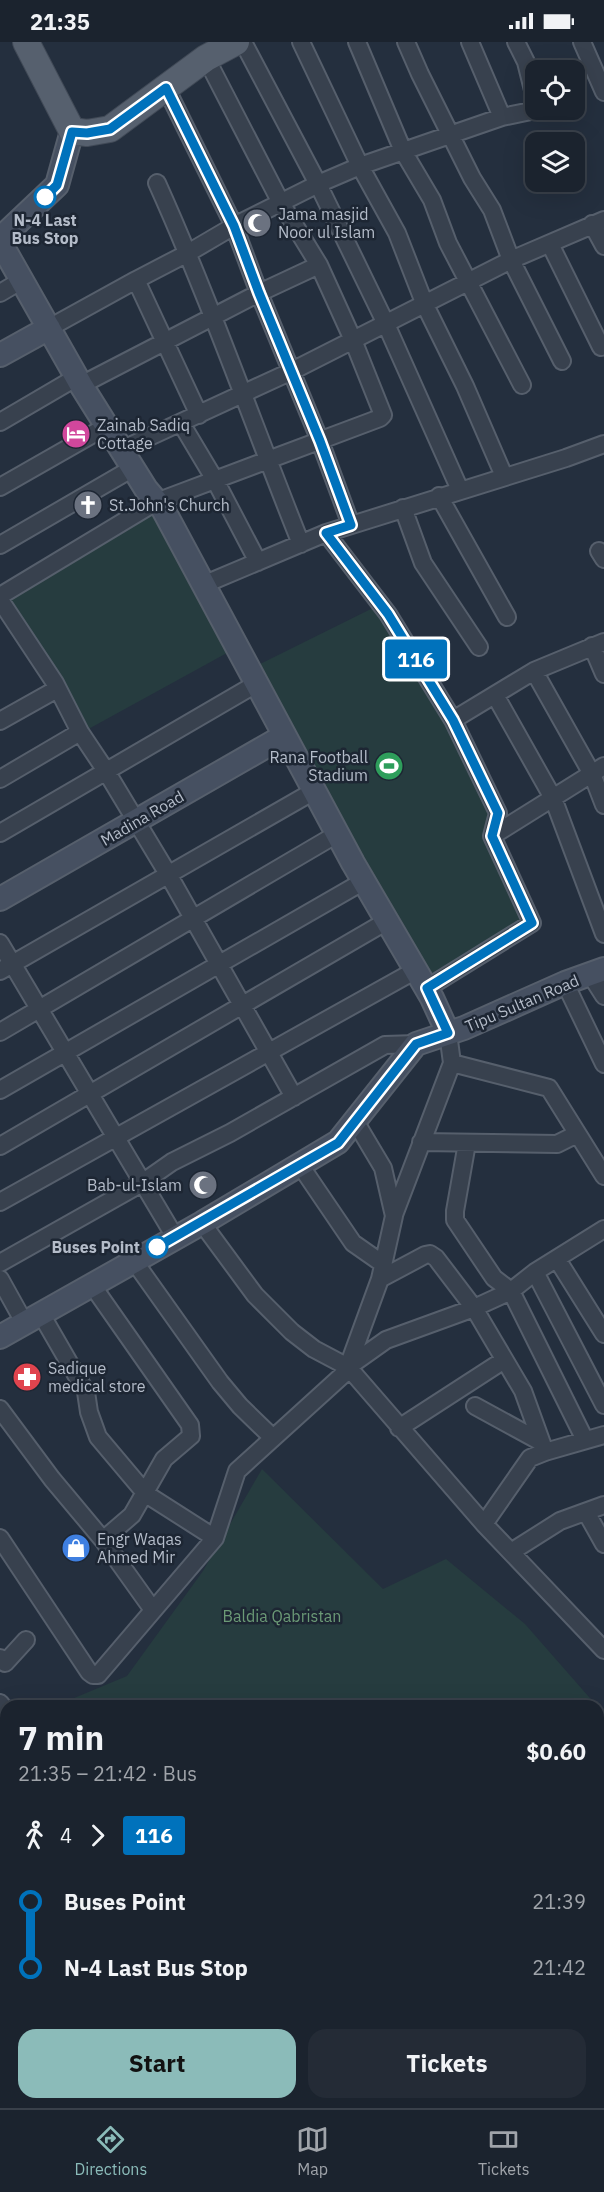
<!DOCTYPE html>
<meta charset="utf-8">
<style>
:root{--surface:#1b232e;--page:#242b36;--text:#f1f3f6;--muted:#a0a4aa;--line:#39404a;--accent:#8bbbb9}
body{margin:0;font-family:"IBM Plex Sans",sans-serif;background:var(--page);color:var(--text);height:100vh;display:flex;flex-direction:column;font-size:22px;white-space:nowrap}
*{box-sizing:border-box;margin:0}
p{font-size:20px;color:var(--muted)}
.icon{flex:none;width:33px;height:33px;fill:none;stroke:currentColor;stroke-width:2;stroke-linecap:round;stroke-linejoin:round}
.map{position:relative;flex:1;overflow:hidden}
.panel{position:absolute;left:0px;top:1658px;width:604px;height:410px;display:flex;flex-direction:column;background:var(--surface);border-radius:18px 18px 0 0;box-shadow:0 6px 24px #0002,0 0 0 2px var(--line)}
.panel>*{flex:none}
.badge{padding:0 12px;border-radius:4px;font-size:21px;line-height:39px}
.controls{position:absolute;left:525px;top:18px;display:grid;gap:12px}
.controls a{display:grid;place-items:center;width:60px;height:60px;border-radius:12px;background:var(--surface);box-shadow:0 6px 24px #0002,0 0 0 2px var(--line);font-size:30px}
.map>.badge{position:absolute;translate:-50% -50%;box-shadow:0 0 0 3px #fff}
.legs{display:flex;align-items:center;gap:9px;height:66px;padding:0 18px;font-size:20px}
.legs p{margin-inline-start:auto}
.summary{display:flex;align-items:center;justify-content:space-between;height:102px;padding:0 18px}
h1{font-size:33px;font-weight:700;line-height:45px}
.button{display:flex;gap:12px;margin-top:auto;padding:12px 18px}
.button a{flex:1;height:69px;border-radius:18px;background:var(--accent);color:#111;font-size:24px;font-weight:700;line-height:69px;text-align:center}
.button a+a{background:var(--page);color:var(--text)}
ul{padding:0 18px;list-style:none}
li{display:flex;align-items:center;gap:21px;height:66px;font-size:22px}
li i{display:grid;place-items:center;width:9px;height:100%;margin:0 8px;background:currentColor}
li i::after{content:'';width:15px;height:15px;margin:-8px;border:4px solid;border-radius:50%;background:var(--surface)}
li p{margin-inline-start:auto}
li:first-child i{background:linear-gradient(#0000 50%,currentColor 0)}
li:last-child i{background:linear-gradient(currentColor 50%,#0000 0)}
.status{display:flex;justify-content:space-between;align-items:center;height:42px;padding:0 30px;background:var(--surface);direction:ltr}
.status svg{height:16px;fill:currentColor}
.dock{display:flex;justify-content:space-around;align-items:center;height:84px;border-top:2px solid var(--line);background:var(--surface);font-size:16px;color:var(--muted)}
.dock a{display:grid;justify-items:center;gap:3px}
.dock .active{color:var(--accent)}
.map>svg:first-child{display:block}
.green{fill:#263c3f}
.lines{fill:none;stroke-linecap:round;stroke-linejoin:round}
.street-casing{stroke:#565f6c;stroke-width:20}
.secondary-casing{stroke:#565f6c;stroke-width:26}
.primary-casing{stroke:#414a57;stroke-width:28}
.street{stroke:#38414e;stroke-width:16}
.secondary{stroke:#465061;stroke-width:22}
.primary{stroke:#56606e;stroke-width:26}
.line-1-casing{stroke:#fff;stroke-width:14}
.line-1{stroke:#0072bc;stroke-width:9}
.stop-1-dot{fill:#fff;stroke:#0072bc;stroke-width:3}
.labels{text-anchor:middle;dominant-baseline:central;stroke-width:5;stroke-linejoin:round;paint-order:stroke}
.poi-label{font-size:16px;fill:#b4bcc9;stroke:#1d2633;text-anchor:start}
.stop-label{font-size:16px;font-weight:bold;fill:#b4bcc9;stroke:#1d2633}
.street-label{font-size:16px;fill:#b4bcc9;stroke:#1d2633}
.park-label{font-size:16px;fill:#6b9a76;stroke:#1d2633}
</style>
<div class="status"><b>21:35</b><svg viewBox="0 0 49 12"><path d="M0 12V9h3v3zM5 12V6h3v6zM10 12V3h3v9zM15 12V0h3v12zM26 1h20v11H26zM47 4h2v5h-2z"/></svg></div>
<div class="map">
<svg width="604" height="2066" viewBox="0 0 604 2066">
<rect width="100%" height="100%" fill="#242f3e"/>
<path class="green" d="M157 465 236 606 83 690 6 557Z
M381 562 498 771 492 794 532 881 427 946 248 628Z
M262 1427 383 1547 446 1517 525 1582 596 1663 55 1664 127 1634 203 1529Z
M6 1684V2061H293L288 2066H0V1687Z"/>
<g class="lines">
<g class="street-casing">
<path id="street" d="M243 0 318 142 386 282 460 448
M301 0 360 124 397 191 425 263 465 344 504 434
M357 0 403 109 432 158 448 201 522 343
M406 0 420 32 472 136 492 168 511 218 562 319
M470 0 502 75
M582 0 604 50
M166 46 234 184 259 251 320 399 351 483
M157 141C210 259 253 382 301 502
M592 182 604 204
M550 202 601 305
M136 238 199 373
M0 251 22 238
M49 286 136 238 188 211 234 184 318 142 360 124 502 75 531 69 534 64 535 56 526 20 516 0
M81 343 259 251 319 223
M0 380 77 335
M181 381 215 438 258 520
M121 408 292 329 511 218 604 178
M0 445 107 384
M439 454 507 575
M403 466 423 521 479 605
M326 491 388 572 453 678 498 771 492 794 532 881 427 946
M0 503 133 426
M599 509 604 517
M205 542 326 491 566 416 604 402
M0 554 156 460 380 376 383 373 353 298 319 223 281 161 206 16
M0 558 55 641 80 690 106 729 168 832 294 1055
M592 604 604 632
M534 629 592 732 604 763
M495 653 553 756 604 892
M453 678 534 629 604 600
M0 679 57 647
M0 737 80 690
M0 791 256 642
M492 794 604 724
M0 901 175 1195
M0 929 314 749
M590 932 604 954
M565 941 604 1022
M0 990 337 792
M452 1021 549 1046 604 1134
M0 1048 364 839
M421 1100 557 1102 577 1092
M467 1101 455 1169V1178L494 1236 511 1249 585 1398
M0 1104 387 879
M300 1123 353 1201 383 1222
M0 1160 416 928
M394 1173 452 1021 448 991
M202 1181 255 1253 292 1290 314 1307 348 1325 484 1482 604 1608
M557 1217 604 1292
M134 1219 220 1340 240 1364 273 1396
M0 1221 142 1141 172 1120 230 1091 385 1003 416 1002
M535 1230 604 1363
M0 1237 25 1282
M380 1237 425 1213 430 1212 436 1216 474 1266 523 1349 545 1410
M92 1243 190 1383 191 1394 164 1417 132 1473 103 1498
M41 1272 86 1350 89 1370 98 1395 146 1452 215 1496
M348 1325 386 1298 474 1266 511 1249 535 1230 604 1187
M475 1364 541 1400
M0 1367 52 1437 103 1498 153 1568
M399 1386 504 1318
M586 1470 604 1502
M484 1482 530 1416 545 1410 604 1393
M0 1496 89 1630 93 1633H98L215 1496 237 1429 346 1330 380 1237 394 1174 383 1126 355 1079
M511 1510 560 1479 604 1463
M0 1616 5 1621 26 1598
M0 1661 4 1666
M599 1746 604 1750
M598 1796 604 1801
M598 1850 604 1855
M598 1884 604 1877
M598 1955 604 1949
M598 2022 604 2015
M398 2061 403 2066
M478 2061 483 2066
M441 2066 445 2061
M506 2066 510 2061
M561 2066 565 2061"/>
</g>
<g class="secondary-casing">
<path id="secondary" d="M0 197 57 143 72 89
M0 200 81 343 146 447 163 467 353 821 432 956 448 991
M0 313 49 286
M0 857 284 694
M0 1295 202 1181 338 1100 416 1002 464 986 565 941 604 927"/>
</g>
<g class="primary-casing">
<path id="primary" d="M26 0 72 89 87 91 110 87 206 16 236 0"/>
</g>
<use href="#street" class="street"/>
<use href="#secondary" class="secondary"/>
<use href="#primary" class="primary"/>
</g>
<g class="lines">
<g class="line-1-casing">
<path id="line-1" d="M45 155 57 143 72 90 87 91 110 87 166 46 234 184 259 251 320 399 351 483 326 491 388 572 453 678 498 771 492 794 532 881 427 946 448 991 416 1002 338 1101 157 1205"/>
</g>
<use href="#line-1" class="line-1"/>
</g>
<defs>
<g id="mosque-disc" transform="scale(1.5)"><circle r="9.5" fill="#6b7280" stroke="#1d2633"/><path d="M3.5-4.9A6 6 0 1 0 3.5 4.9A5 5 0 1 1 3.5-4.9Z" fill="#fff"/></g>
<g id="hotel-disc" transform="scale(1.5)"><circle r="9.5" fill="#d1479c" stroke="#1d2633"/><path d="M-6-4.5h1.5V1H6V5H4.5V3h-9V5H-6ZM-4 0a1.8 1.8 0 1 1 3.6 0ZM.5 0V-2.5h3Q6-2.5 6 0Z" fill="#fff"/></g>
<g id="church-disc" transform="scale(1.5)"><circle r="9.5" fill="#6b7280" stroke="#1d2633"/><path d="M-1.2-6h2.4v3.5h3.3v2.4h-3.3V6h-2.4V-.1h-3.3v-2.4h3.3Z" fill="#fff"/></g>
<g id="stadium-disc" transform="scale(1.5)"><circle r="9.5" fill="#2e9e5b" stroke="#1d2633"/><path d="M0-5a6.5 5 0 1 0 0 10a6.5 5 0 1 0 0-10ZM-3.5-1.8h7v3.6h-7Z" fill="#fff"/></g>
<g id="pharmacy-disc" transform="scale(1.5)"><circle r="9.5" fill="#e0444e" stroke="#1d2633"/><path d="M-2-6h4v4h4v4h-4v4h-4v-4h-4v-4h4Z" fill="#fff"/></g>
<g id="shop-disc" transform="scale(1.5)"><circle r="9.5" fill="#3f7fe0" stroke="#1d2633"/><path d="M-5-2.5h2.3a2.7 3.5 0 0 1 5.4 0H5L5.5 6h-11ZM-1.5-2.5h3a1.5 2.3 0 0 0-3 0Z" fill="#fff"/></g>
</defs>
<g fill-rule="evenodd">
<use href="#mosque-disc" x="257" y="181"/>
<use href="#hotel-disc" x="76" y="392"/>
<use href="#church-disc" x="88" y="463"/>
<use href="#stadium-disc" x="389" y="724"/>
<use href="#mosque-disc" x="203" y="1143"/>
<use href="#pharmacy-disc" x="27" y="1335"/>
<use href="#shop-disc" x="76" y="1506"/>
</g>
<g class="stop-1-dot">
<circle cx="45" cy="155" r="10"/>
<circle cx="157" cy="1205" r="10"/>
</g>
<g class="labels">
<g class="poi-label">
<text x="278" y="172">Jama masjid<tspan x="278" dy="18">Noor ul Islam</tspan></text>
<text x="97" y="383">Zainab Sadiq<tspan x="97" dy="18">Cottage</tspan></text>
<text x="109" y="463">St.John's Church</text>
<text x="368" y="715" text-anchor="end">Rana Football<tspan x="368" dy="18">Stadium</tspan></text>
<text x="182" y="1143" text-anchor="end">Bab-ul-Islam</text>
<text x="48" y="1326">Sadique<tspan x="48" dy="18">medical store</tspan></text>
<text x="97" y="1497">Engr Waqas<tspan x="97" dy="18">Ahmed Mir</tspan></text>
</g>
<g class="stop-label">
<text x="45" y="178">N-4 Last<tspan x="45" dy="18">Bus Stop</tspan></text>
<text x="140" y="1205" text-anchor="end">Buses Point</text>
</g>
<g class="street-label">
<text transform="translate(142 776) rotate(-30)">Madina Road</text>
<text transform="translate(522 961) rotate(-23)">Tipu Sultan Road</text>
</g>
<g class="park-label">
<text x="282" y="1574">Baldia Qabristan</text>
</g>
</g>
</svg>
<div class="controls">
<a><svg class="icon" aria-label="locate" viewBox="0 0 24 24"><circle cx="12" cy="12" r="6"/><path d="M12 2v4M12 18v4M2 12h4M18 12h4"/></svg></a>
<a><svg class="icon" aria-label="layers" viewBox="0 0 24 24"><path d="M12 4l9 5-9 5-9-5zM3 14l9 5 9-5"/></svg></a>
</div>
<b class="badge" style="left:416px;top:617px;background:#0072bc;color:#fff">116</b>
<section class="panel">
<div class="summary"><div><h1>7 min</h1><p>21:35 – 21:42 · Bus</p></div><b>$0.60</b></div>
<div class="legs"><svg class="icon" aria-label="walk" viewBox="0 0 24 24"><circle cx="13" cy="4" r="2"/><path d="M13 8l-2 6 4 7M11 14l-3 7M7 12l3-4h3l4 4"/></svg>4<svg class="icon" aria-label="forward" viewBox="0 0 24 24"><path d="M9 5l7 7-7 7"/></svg><b class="badge" style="background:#0072bc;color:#fff">116</b></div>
<ul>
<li><i style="color:#0072bc"></i><b>Buses Point</b><p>21:39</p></li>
<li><i style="color:#0072bc"></i><b>N-4 Last Bus Stop</b><p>21:42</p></li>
</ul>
<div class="button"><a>Start</a><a>Tickets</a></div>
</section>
</div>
<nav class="dock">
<a class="active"><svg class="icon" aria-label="directions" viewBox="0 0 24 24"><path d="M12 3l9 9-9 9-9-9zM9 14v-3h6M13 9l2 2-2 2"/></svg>Directions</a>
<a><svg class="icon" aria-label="map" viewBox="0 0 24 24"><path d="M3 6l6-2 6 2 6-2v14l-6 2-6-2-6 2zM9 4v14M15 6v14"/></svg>Map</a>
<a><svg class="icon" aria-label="tickets" viewBox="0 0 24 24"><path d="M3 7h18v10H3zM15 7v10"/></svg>Tickets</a>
</nav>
